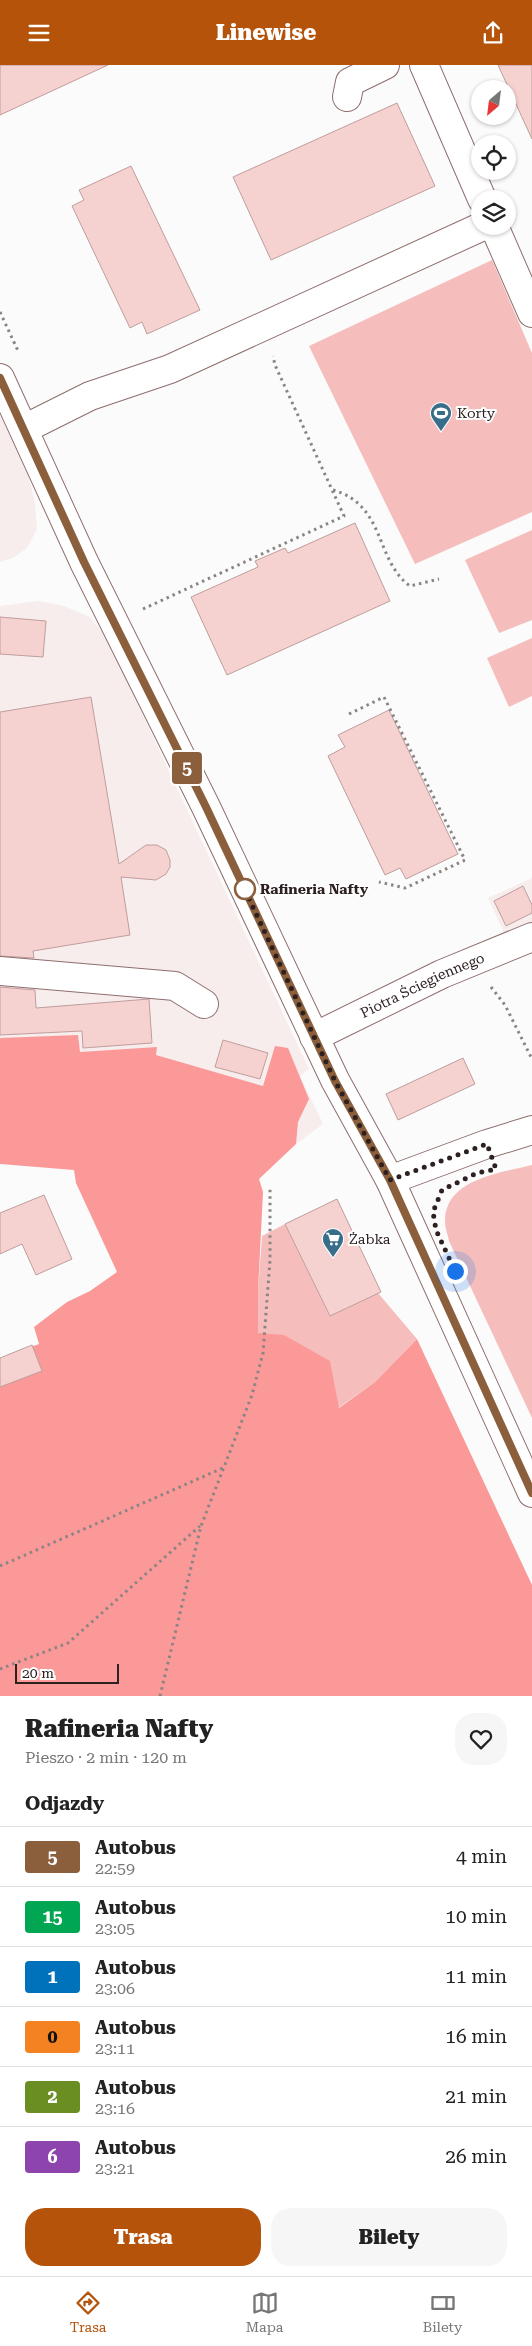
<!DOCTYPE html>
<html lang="pl">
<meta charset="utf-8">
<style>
:root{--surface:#fff;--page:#f6f6f6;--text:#222;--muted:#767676;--line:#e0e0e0;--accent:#b45309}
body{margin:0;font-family:"Roboto Serif",serif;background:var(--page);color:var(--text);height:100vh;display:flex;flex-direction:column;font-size:19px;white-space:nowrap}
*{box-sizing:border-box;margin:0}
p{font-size:16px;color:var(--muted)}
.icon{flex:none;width:28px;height:28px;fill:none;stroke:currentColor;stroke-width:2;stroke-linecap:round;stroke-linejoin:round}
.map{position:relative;height:1631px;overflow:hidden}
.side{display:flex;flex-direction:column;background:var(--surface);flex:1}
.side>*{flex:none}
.badge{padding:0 10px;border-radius:4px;font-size:18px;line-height:32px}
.needle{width:32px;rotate:208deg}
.controls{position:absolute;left:471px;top:15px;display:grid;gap:10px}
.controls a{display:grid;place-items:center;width:45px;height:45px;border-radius:50%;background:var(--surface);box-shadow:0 1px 4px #0004;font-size:25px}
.scale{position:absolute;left:15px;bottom:12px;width:104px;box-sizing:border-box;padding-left:5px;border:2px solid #2d2020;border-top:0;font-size:14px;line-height:18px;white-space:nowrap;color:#2d2020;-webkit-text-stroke:4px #fff;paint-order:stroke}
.you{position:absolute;width:25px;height:25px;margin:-12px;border:4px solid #fff;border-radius:50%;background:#1a73e8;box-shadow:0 0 0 8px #1a73e833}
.map>.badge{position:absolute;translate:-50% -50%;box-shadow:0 0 0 2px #fff}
h2{padding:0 25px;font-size:19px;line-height:45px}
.round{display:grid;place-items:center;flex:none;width:52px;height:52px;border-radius:20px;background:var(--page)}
.head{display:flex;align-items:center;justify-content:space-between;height:85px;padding:0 25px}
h1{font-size:24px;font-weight:800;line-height:38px}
.primary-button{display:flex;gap:10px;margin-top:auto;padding:10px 25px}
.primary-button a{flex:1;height:58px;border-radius:20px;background:var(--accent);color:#fff;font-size:20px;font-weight:800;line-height:58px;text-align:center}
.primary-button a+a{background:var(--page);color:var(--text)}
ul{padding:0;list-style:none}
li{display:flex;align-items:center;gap:15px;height:60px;padding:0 25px;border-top:1px solid var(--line)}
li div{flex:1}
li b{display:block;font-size:19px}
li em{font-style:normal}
li .badge{min-width:55px;font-weight:700;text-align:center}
header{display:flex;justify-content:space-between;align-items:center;height:65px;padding:0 25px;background:var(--accent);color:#fff;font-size:22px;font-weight:800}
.tab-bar{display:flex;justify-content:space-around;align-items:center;height:70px;border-top:1px solid var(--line);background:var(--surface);font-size:14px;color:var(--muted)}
.tab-bar a{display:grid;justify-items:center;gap:2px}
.tab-bar .current{color:var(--accent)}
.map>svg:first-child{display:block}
.built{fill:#f7eded}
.green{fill:#f5bebc}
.forest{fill:#fa9998}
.building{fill:#f5d1d0;stroke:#bf9e9c}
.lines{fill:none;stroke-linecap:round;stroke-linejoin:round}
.minor-casing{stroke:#8e6e6d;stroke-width:30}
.path{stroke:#8b8484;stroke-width:3;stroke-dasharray:2.5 4;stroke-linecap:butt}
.minor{stroke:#fff;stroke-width:28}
.line-casing{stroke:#fff;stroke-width:11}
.line{stroke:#8b5e3c;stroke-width:8}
.walk{stroke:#2d2020;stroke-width:5;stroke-dasharray:0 9}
.stop-dot{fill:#fff;stroke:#8b5e3c;stroke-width:2.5}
.labels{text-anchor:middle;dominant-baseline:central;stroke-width:4;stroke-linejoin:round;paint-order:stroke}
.poi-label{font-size:14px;fill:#2d2020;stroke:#fff;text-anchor:start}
.stop-label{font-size:14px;font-weight:bold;fill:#2d2020;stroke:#fff;text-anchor:start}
.street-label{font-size:14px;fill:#2d2020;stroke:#fff}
</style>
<header><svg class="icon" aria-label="menu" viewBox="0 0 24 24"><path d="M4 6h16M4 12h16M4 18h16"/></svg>Linewise<svg class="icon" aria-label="share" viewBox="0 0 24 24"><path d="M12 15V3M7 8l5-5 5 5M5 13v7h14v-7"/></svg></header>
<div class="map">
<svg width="532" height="1631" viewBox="0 0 532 1631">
<rect width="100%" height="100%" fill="#fbfbfb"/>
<path class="built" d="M0 347 27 404 35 439 37 464 27 483 13 493 0 497Z
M39 536 64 541 90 552 106 572 309 1004 300 1011 323 1059 296 1079 112 1029 0 1039V541Z
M532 813V872L510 881 488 833Z"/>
<path class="green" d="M492 195 532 288V447L415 499 309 281Z
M532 465V555L499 568 465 495Z
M532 573V631L509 642 487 593Z
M532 1100V1353L449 1176C448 1170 445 1163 445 1157 444 1114 501 1108 532 1100Z
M285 1159 330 1251 378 1228 417 1274 375 1317 338 1343 258 1268V1227L262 1171Z"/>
<path class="forest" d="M78 970 80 987 157 982 156 990 263 1021 275 981 288 983 309 1034 298 1057 296 1079 259 1114 263 1127 258 1227V1268L284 1270 330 1296 339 1343 375 1317 417 1274 532 1520V1631H0V1293L39 1279 34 1262 67 1237 90 1226 117 1207 76 1118 74 1105 0 1099V973Z"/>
<path class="building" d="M0 0H108L0 50Z
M498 0H532V74Z
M397 38 435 121 271 195 233 112Z
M131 101 200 245 147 269 142 257 130 263 72 141 84 135 79 125Z
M355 458 390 536 227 610 191 532 258 502 255 496 285 483 288 488Z
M0 552 46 556 43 592 0 589Z
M91 632 119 799 146 780H157L166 785 170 795V802L166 809 156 815 121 812 130 870 33 886 34 893 0 891V647Z
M389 645 458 789 406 814 400 803 385 810 328 691 345 682 338 670Z
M523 821 532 840V848L506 861 494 836Z
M0 922 35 925 36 943 149 934 152 978 83 983 82 966 0 970Z
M223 975 268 988 260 1014 215 1002Z
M463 993 475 1019 398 1055 386 1029Z
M44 1130 72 1194 36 1210 22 1179 0 1189V1148Z
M337 1134 381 1227 330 1251 285 1159Z
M32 1280 42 1306 0 1322V1293Z"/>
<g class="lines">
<g class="minor-casing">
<g id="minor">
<path d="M424 0 482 134"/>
<path d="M347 32 350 17 385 0"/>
<path d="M494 161 532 248"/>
<path d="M0 313 84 497 206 742 335 1015 390 1115 532 1428"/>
<path d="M24 364 90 331 170 304 483 161"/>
<path d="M0 906 175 921 204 939"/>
<path id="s1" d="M314 972 442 909 532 872"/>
<path d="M390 1115 487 1079 532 1065"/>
</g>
</g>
<path class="path" d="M0 247 19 288
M333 425C386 440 375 496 410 521L439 514
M143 544 344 451 275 300 273 291
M349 649 384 632 465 795 405 823 379 817
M491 922 505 940 532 994
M0 1501 223 1403
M0 1604 68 1578 200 1461
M160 1631 201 1461 252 1330 263 1288 270 1195V1123"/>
<use href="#minor" class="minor"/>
</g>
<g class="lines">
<g class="line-casing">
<path id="line" d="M0 313 84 497 206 742 335 1016 390 1115 532 1428"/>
</g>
<use href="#line" class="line"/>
<path class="walk" d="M245 824 243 821 335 1016 390 1115 487 1079 496 1104 477 1108 442 1125 433 1147 436 1165 455 1206"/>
</g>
<defs>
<g id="stadium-pin" transform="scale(1.125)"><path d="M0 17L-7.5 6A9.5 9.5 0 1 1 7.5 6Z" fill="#386e89" stroke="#fff"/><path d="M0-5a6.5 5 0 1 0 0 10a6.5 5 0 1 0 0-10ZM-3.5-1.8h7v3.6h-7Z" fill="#fff"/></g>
<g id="supermarket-pin" transform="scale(1.125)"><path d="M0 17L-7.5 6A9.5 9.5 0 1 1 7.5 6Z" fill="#386e89" stroke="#fff"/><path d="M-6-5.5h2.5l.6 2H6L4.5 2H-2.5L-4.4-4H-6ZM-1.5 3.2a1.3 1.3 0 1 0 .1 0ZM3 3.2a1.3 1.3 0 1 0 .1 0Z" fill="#fff"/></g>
</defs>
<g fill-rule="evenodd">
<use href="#stadium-pin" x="441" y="348"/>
<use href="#supermarket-pin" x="333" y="1174"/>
</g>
<circle class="stop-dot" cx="245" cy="824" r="10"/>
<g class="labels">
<g class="poi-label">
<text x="457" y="348">Korty</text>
<text x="349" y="1174">Żabka</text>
</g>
<g class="stop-label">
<text x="260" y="824">Rafineria Nafty</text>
</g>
<g class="street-label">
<text stroke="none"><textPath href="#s1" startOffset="120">Piotra Ściegiennego</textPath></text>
</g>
</g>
</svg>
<div class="controls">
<a><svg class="needle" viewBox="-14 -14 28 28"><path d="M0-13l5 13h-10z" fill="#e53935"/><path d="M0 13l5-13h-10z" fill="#767676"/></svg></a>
<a><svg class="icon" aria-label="locate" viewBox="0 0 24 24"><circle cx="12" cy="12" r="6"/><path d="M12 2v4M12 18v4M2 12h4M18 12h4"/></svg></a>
<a><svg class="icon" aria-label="layers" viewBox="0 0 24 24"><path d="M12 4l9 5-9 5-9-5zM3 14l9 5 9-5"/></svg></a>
</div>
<div class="scale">20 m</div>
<div class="you" style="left:455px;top:1206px"></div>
<b class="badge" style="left:187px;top:703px;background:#8b5e3c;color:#fff">5</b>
</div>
<section class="side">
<div class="head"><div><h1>Rafineria Nafty</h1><p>Pieszo · 2 min · 120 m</p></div><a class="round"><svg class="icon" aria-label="heart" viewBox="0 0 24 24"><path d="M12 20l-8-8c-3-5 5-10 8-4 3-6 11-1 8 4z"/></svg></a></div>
<h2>Odjazdy</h2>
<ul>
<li><span class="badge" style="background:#8b5e3c;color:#fff">5</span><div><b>Autobus</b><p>22:59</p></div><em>4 min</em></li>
<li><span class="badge" style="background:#00a651;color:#fff">15</span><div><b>Autobus</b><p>23:05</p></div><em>10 min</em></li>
<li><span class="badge" style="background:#0072bc;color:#fff">1</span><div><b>Autobus</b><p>23:06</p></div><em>11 min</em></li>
<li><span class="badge" style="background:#f58220;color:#111">0</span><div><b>Autobus</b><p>23:11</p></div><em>16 min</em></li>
<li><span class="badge" style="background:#6b8e23;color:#fff">2</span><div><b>Autobus</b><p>23:16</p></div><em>21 min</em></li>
<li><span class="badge" style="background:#8e44ad;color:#fff">6</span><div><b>Autobus</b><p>23:21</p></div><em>26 min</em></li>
</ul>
<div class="primary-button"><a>Trasa</a><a>Bilety</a></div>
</section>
<nav class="tab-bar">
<a class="current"><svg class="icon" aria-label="directions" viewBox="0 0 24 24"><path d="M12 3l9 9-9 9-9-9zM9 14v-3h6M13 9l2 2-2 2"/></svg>Trasa</a>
<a><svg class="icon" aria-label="map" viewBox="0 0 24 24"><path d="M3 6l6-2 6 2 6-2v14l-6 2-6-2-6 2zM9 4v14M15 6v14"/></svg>Mapa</a>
<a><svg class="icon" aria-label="tickets" viewBox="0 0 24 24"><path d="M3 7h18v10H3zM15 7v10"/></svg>Bilety</a>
</nav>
